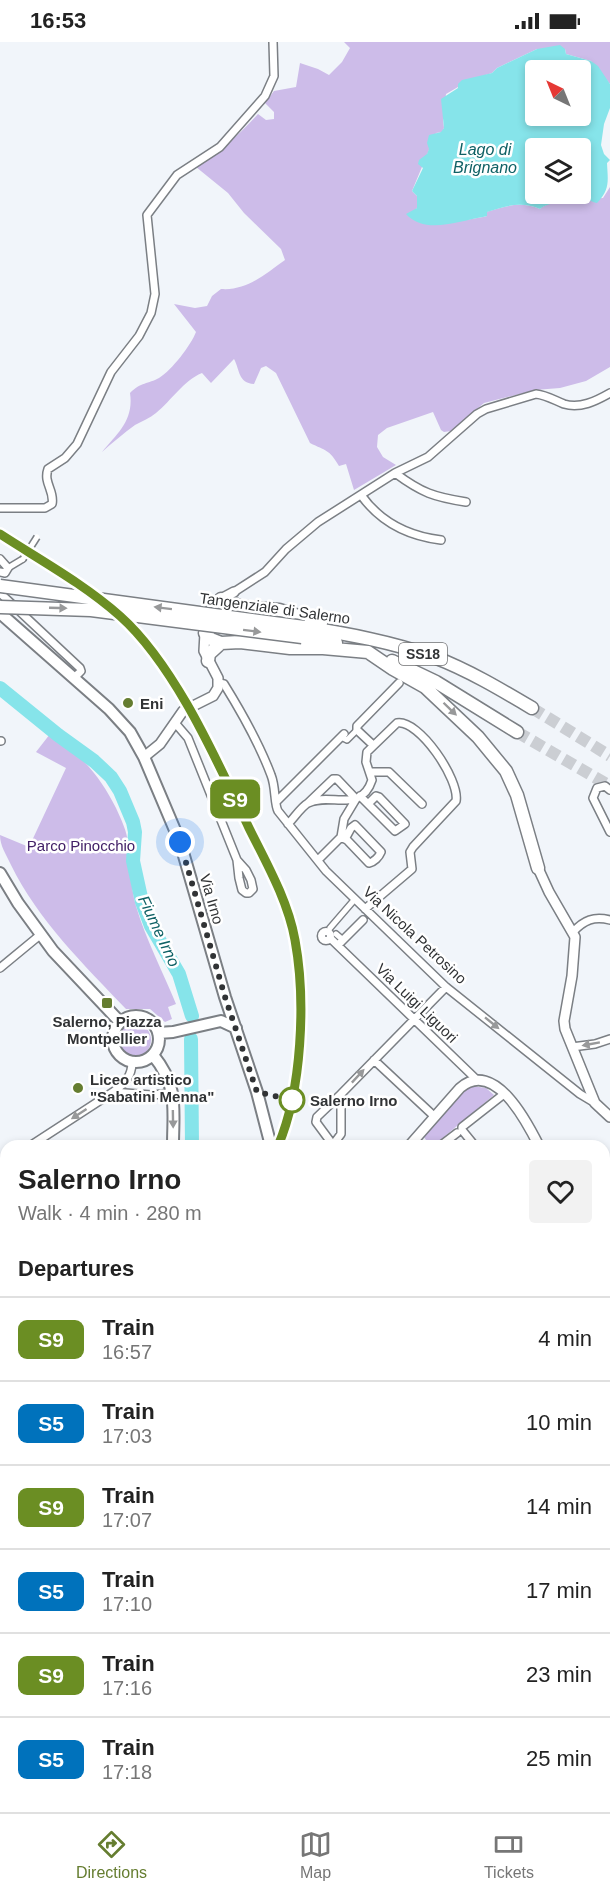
<!DOCTYPE html>
<meta charset="utf-8">
<style>
:root{--surface:#fff;--page:#f2f2f2;--text:#222;--muted:#767676;--line:#e0e0e0;--accent:#657d30}
body{margin:0;font-family:Arial,sans-serif;background:var(--page);color:var(--text);height:100vh;display:flex;flex-direction:column;font-size:22px;white-space:nowrap}
*{box-sizing:border-box;margin:0}
p{font-size:20px;color:var(--muted)}
.icon{flex:none;width:33px;height:33px;fill:none;stroke:currentColor;stroke-width:2;stroke-linecap:round;stroke-linejoin:round}
.map{position:relative;flex:1;overflow:hidden}
.panel{position:absolute;left:0px;top:1098px;width:610px;height:672px;display:flex;flex-direction:column;background:var(--surface);border-radius:18px 18px 0 0;box-shadow:0 3px 9px #0003}
.panel>*{flex:none}
.badge{padding:0 12px;border-radius:9px;font-size:21px;line-height:39px}
.needle{width:39px;rotate:317deg}
.controls{position:absolute;left:525px;top:18px;display:grid;gap:12px}
.controls a{display:grid;place-items:center;width:66px;height:66px;border-radius:6px;background:var(--surface);box-shadow:0 3px 9px #0003;font-size:30px}
.you{position:absolute;width:30px;height:30px;margin:-15px;border:4px solid #fff;border-radius:50%;background:#1a73e8;box-shadow:0 0 0 9px #1a73e833}
.map>.badge{position:absolute;translate:-50% -50%;box-shadow:0 0 0 3px #fff}
h2{padding:0 18px;font-size:22px;line-height:54px}
.round{display:grid;place-items:center;flex:none;width:63px;height:63px;border-radius:6px;background:var(--page)}
.headline{display:flex;align-items:center;justify-content:space-between;height:102px;padding:0 18px}
h1{font-size:28px;font-weight:800;line-height:45px}
ul{padding:0;list-style:none}
li{display:flex;align-items:center;gap:18px;height:84px;padding:0 18px;border-top:2px solid var(--line)}
li div{flex:1}
li b{display:block;font-size:22px}
li em{font-style:normal}
li .badge{min-width:66px;font-weight:700;text-align:center}
.status{display:flex;justify-content:space-between;align-items:center;height:42px;padding:0 30px;background:var(--surface);direction:ltr}
.status svg{height:16px;fill:currentColor}
.dock{display:flex;justify-content:space-around;align-items:center;height:84px;border-top:2px solid var(--line);background:var(--surface);font-size:16px;color:var(--muted)}
.dock a{display:grid;justify-items:center;gap:3px}
.dock .selected{color:var(--accent)}
.map>svg:first-child{display:block}
.green{fill:#cdbce9}
.water{fill:#86e4ea;fill-rule:evenodd}
.lines{fill:none;stroke-linecap:round;stroke-linejoin:round}
.river{stroke:#86e4ea;stroke-width:14}
.trunk-tunnel{stroke:#cbced3;stroke-width:12;stroke-dasharray:12 6;stroke-linecap:butt}
.pedestrian-casing{stroke:#7b7f84;stroke-width:8}
.minor-casing{stroke:#7b7f84;stroke-width:10}
.tertiary-casing{stroke:#7b7f84;stroke-width:12}
.secondary-casing{stroke:#7b7f84;stroke-width:14}
.trunk-casing{stroke:#7b7f84;stroke-width:15}
.pedestrian{stroke:#fff;stroke-width:5}
.minor{stroke:#fff;stroke-width:7}
.tertiary{stroke:#fff;stroke-width:9}
.secondary{stroke:#fff;stroke-width:10}
.trunk{stroke:#fff;stroke-width:12}
.rail{stroke:#5c5e61;stroke-width:2;stroke-dasharray:8 8;stroke-linecap:butt}
.pedestrian-bridge-casing{stroke:#7b7f84;stroke-width:8;stroke-linecap:butt}
.trunk-bridge-casing{stroke:#7b7f84;stroke-width:15;stroke-linecap:butt}
.pedestrian-bridge{stroke:#fff;stroke-width:5}
.trunk-bridge{stroke:#fff;stroke-width:12}
.oneway{fill:#98999a}
.line-casing{stroke:#fff;stroke-width:14}
.line{stroke:#6b8e23;stroke-width:9}
.walk{stroke:#313335;stroke-width:6;stroke-dasharray:0 10.8}
.poi-dot{fill:#657d30;stroke:#fff;stroke-width:2}
.stop-dot{fill:#fff;stroke:#6b8e23;stroke-width:3}
.labels{text-anchor:middle;dominant-baseline:central;stroke-width:5;stroke-linejoin:round;paint-order:stroke}
.shield{fill:#fff;stroke:#6f7072;stroke-width:1.5}
.shield-label{font-size:14px;font-weight:bold;fill:#313335}
.street-label{font-size:15px;fill:#313335;stroke:#fff}
.poi-label{font-size:15px;font-weight:bold;fill:#313335;stroke:#fff;text-anchor:start}
.park-label{font-size:15px;fill:#422067;stroke:#fff}
.stop-label{font-size:15px;font-weight:bold;fill:#313335;stroke:#fff;text-anchor:start}
.water-label{font-size:16px;font-style:italic;fill:#0f6165;stroke:#fff}
</style>
<div class="status"><b>16:53</b><svg viewBox="0 0 49 12"><path d="M0 12V9h3v3zM5 12V6h3v6zM10 12V3h3v9zM15 12V0h3v12zM26 1h20v11H26zM47 4h2v5h-2z"/></svg></div>
<div class="map">
<svg width="610" height="1770" viewBox="0 0 610 1770">
<rect width="100%" height="100%" fill="#f1f5fa"/>
<path class="green" d="M344 0H610V42L591 19 566 12 565 7H537L497 26 492 31 470 38 446 52 443 78 444 86 442 90 436 91 412 149 417 154V166L414 169 436 183 483 175 487 174 486 170C505 164 521 159 540 167 551 156 587 157 603 156L610 145V325L586 339 560 346 535 348 484 361 451 389 444 390 441 388 433 370 387 386 378 393 377 405 383 415 396 423 354 448 346 422 339 424C329 407 326 409 310 401L276 331 266 324 261 326 254 342C238 341 240 328 234 317L211 341 202 331C183 339 172 358 156 371 150 376 142 379 135 383 124 391 112 401 102 410 118 391 134 378 130 351 141 340 148 342 159 336 172 328 191 303 196 290L174 262 195 266 207 264 212 254 221 247C247 249 265 232 285 218L281 207 244 171 228 151 196 125C220 110 239 93 258 72L266 78 274 77V70L265 61 274 49 296 45 300 21 318 27 329 33 342 20 350 6Z
M50 692C80 711 100 734 116 766 121 777 127 789 128 801 131 822 130 843 136 864 146 898 163 930 176 962L168 965 172 977 165 980 150 967H126C84 923 38 878 11 823 6 812 0 804 0 793L29 805 66 726 36 710Z
M117 998a17 17 0 1 1 34 0a17 17 0 1 1-34 0Z
M472 1044 486 1046 494 1053 433 1104H430L424 1095 465 1048Z"/>
<path class="water" d="M560 3 565 7 566 12 591 19 598 24 610 42V66L604 82 601 103 604 112 610 118 607 121C608 140 610 147 597 161 591 160 589 157 583 156 574 156 546 161 540 167 521 159 505 164 487 170V174L483 175C458 179 425 193 406 172L417 166V154L412 149 423 126 418 122 419 118 427 112 429 107 427 101 429 93 441 90 444 86 441 57 458 46V42L462 38 492 31 497 26 537 7ZM536 28H580V74H536ZM536 106H580V152H536Z"/>
<g class="lines">
<path class="river" d="M0 646 58 693 94 719 111 735 120 749 133 780 135 790 133 819 142 860 151 884 179 932 192 974
M191 997 192 1104
M604 1486 610 1489"/>
<path class="trunk-tunnel" d="M532 666 610 714
M517 690 610 744"/>
<g class="pedestrian-casing">
<path id="pedestrian" d="M8 526 23 517
M341 695 347 698 357 688
M330 886 355 857
M336 892 343 898"/>
</g>
<g class="minor-casing">
<path id="minor" d="M395 431C422 451 434 455 466 460
M361 453C381 481 408 494 441 498
M0 466H45L52 462C55 449 43 441 48 427L65 416 77 402 111 330 139 294 151 271 155 252 147 173 177 133 220 105 265 54 274 34 273 0
M0 517 8 526 5 531 0 530
M234 550 265 530 286 507 318 480 395 431 428 415 477 372 486 367 536 352C546 353 554 358 564 362 580 367 596 359 610 351
M0 551 80 626 81 629 74 636
M219 641 224 642C242 671 259 701 271 733 276 745 274 762 278 769L326 829 446 945 580 1052 595 1061
M176 682 188 696 237 818 246 828 251 838 253 847 249 851H246L242 848 239 836 237 818
M0 699H1
M373 703 357 688V684L399 641
M370 730H389L422 762
M610 748 605 744 597 746 593 756 610 790
M360 754 395 789 405 782 379 755 376 754 368 762
M277 759 344 692
M308 761 333 737H337L356 757 344 777 341 795 318 818
M288 782C294 776 301 765 308 761 330 750 361 772 372 738L366 720 367 710 397 681C419 677 460 738 456 759L413 805 410 810 412 827 365 867
M341 795 347 798 369 821C374 820 379 815 381 810L355 783 351 786 345 797
M321.5 894a4.5 4.5 0 1 1 9 0a4.5 4.5 0 1 1-9 0Z
M573 890C584 878 594 874 610 878
M330 896 477 1038
M338 903 363 878
M0 926 40 893
M572 1005 595 1002 610 997
M374 1018 435 1075
M113 1050C124 1042 132 1035 132 1020
M333 1103 316 1080 317 1075 341 1052
M30 1104 113 1050 151 1053 163 1052 172 1049
M332 1104 341 1092V1052L446 945
M440 1104 457 1091
M475 1104 462 1088V1085L504 1052
M0 1123 6 1119
M0 1146 6 1148
M0 1213 6 1212
M604 1244 610 1248
M604 1319 610 1310
M0 1351H6
M604 1361 610 1356
M604 1386 610 1393
M0 1398 6 1397
M1 1437 4 1462 6 1461
M0 1618 6 1610
M0 1630 6 1639
M0 1656 6 1648
M0 1658 6 1671
M0 1710 6 1723
M50 1764 53 1770
M127 1764 129 1770
M101 1770 103 1764
M160 1770 162 1764
M212 1770 214 1764
M268 1770 269 1764
M351 1770V1769"/>
</g>
<g class="tertiary-casing">
<path id="tertiary" d="M144 715 160 702 183 669 213 654 218 646V636L204 609 205 591 211 567 219 558 234 550
M538 826 549 850 575 895 572 934 564 979 565 987 595 1061 610 1075
M409 1104 460 1046C494 1016 527 1080 539 1104
M604 1134 610 1131
M0 1535 6 1534"/>
</g>
<g class="secondary-casing">
<path id="secondary" d="M0 571 109 667 130 690 144 715 180 800 225 955 257 1050 271 1104
M0 831 18 861 53 909 120 980
M113 997a23 23 0 1 1 46 0a23 23 0 1 1-46 0Z
M158 991 173 990 221 979 236 986
M153 1013C179 1045 173 1066 173 1104
M604 1411 610 1413
M604 1426 610 1429
M604 1520 610 1522
M380 1764V1770
M19 1770 30 1764"/>
</g>
<g class="trunk-casing">
<path id="trunk" d="M221 557 242 565 279 568 321 581
M304 585C348 592 392 600 434 615 468 628 500 647 532 666
M205 591 211 597 221 601 240 600 290 606H323L368 610 393 627 425 645 478 695 506 729 517 753 538 826
M302 595 336 601
M208 619 209 612 221 601
M392 619 436 640 517 690"/>
</g>
<use href="#pedestrian" class="pedestrian"/>
<use href="#minor" class="minor"/>
<use href="#tertiary" class="tertiary"/>
<use href="#secondary" class="secondary"/>
<use href="#trunk" class="trunk"/>
<path class="rail" d="M0 492 74 539
M135 591C184 645 214 714 246 779 263 814 284 850 293 888 308 947 302 1048 278 1104"/>
<g class="pedestrian-bridge-casing">
<path id="pedestrian-bridge" d="M23 517 37 495"/>
</g>
<g class="trunk-bridge-casing">
<path id="trunk-bridge" d="M0 544 304 585
M0 565 91 568 302 595"/>
</g>
<use href="#pedestrian-bridge" class="pedestrian-bridge"/>
<use href="#trunk-bridge" class="trunk-bridge"/>
</g>
<defs><path id="oneway-solid" d="M-6-.8H1V-3.2L6.5 0L1 3.2V.8H-6Z" transform="scale(1.5)"/></defs>
<g class="oneway">
<use href="#oneway-solid" transform="translate(58 566) rotate(2)"/>
<use href="#oneway-solid" transform="translate(163 566) rotate(-173)"/>
<use href="#oneway-solid" transform="translate(252 589) rotate(7)"/>
<use href="#oneway-solid" transform="translate(450 667) rotate(44)"/>
<use href="#oneway-solid" transform="translate(492 981) rotate(39)"/>
<use href="#oneway-solid" transform="translate(591 1002) rotate(170)"/>
<use href="#oneway-solid" transform="translate(358 1034) rotate(-47)"/>
<use href="#oneway-solid" transform="translate(79 1072) rotate(147)"/>
<use href="#oneway-solid" transform="translate(173 1077) rotate(89)"/>
</g>
<g class="lines">
<g class="line-casing">
<path id="line" d="M0 492C40 518 84 542 120 574 175 623 217 719 249 786 267 822 288 859 295 898 306 958 302 1048 278 1104"/>
</g>
<use href="#line" class="line"/>
<path class="walk" d="M180 800 225 955 257 1050 292 1058"/>
</g>
<g class="poi-dot">
<circle cx="128" cy="661" r="6"/>
<rect x="101" y="955" width="12" height="12" rx="3"/>
<circle cx="78" cy="1046" r="6"/>
</g>
<circle class="stop-dot" cx="292" cy="1058" r="12"/>
<g class="labels">
<rect class="shield" x="399" y="601" width="48" height="22" rx="4.5"/>
<g class="shield-label">
<text x="423" y="612">SS18</text>
</g>
<g class="street-label">
<text transform="translate(275 566) rotate(8)">Tangenziale di Salerno</text>
<text transform="translate(212 857) rotate(74)">Via Irno</text>
<text transform="translate(415 893) rotate(43)">Via Nicola Petrosino</text>
<text transform="translate(417 961) rotate(44)">Via Luigi Liguori</text>
</g>
<g class="poi-label">
<text x="140" y="661">Eni</text>
<text x="107" y="979" text-anchor="middle">Salerno, Piazza<tspan x="107" dy="17">Montpellier</tspan></text>
<text x="90" y="1037">Liceo artistico<tspan x="90" dy="17">"Sabatini Menna"</tspan></text>
</g>
<g class="park-label">
<text x="81" y="803">Parco Pinocchio</text>
</g>
<g class="stop-label">
<text x="310" y="1058">Salerno Irno</text>
</g>
<g class="water-label">
<text x="485" y="107">Lago di<tspan x="485" dy="18">Brignano</tspan></text>
<text transform="translate(159 889) rotate(65)">Fiume Irno</text>
</g>
</g>
</svg>
<div class="controls">
<a><svg class="needle" viewBox="-14 -14 28 28"><path d="M0-13l5 13h-10z" fill="#e53935"/><path d="M0 13l5-13h-10z" fill="#767676"/></svg></a>
<a><svg class="icon" aria-label="layers" viewBox="0 0 24 24"><path d="M12 4l9 5-9 5-9-5zM3 14l9 5 9-5"/></svg></a>
</div>
<div class="you" style="left:180px;top:800px"></div>
<b class="badge" style="left:235px;top:757px;background:#6b8e23;color:#fff">S9</b>
<section class="panel">
<div class="headline"><div><h1>Salerno Irno</h1><p>Walk · 4 min · 280 m</p></div><a class="round"><svg class="icon" aria-label="heart" viewBox="0 0 24 24"><path d="M12 20l-8-8c-3-5 5-10 8-4 3-6 11-1 8 4z"/></svg></a></div>
<h2>Departures</h2>
<ul>
<li><span class="badge" style="background:#6b8e23;color:#fff">S9</span><div><b>Train</b><p>16:57</p></div><em>4 min</em></li>
<li><span class="badge" style="background:#0072bc;color:#fff">S5</span><div><b>Train</b><p>17:03</p></div><em>10 min</em></li>
<li><span class="badge" style="background:#6b8e23;color:#fff">S9</span><div><b>Train</b><p>17:07</p></div><em>14 min</em></li>
<li><span class="badge" style="background:#0072bc;color:#fff">S5</span><div><b>Train</b><p>17:10</p></div><em>17 min</em></li>
<li><span class="badge" style="background:#6b8e23;color:#fff">S9</span><div><b>Train</b><p>17:16</p></div><em>23 min</em></li>
<li><span class="badge" style="background:#0072bc;color:#fff">S5</span><div><b>Train</b><p>17:18</p></div><em>25 min</em></li>
</ul>
</section>
</div>
<nav class="dock">
<a class="selected"><svg class="icon" aria-label="directions" viewBox="0 0 24 24"><path d="M12 3l9 9-9 9-9-9zM9 14v-3h6M13 9l2 2-2 2"/></svg>Directions</a>
<a><svg class="icon" aria-label="map" viewBox="0 0 24 24"><path d="M3 6l6-2 6 2 6-2v14l-6 2-6-2-6 2zM9 4v14M15 6v14"/></svg>Map</a>
<a><svg class="icon" aria-label="tickets" viewBox="0 0 24 24"><path d="M3 7h18v10H3zM15 7v10"/></svg>Tickets</a>
</nav>
